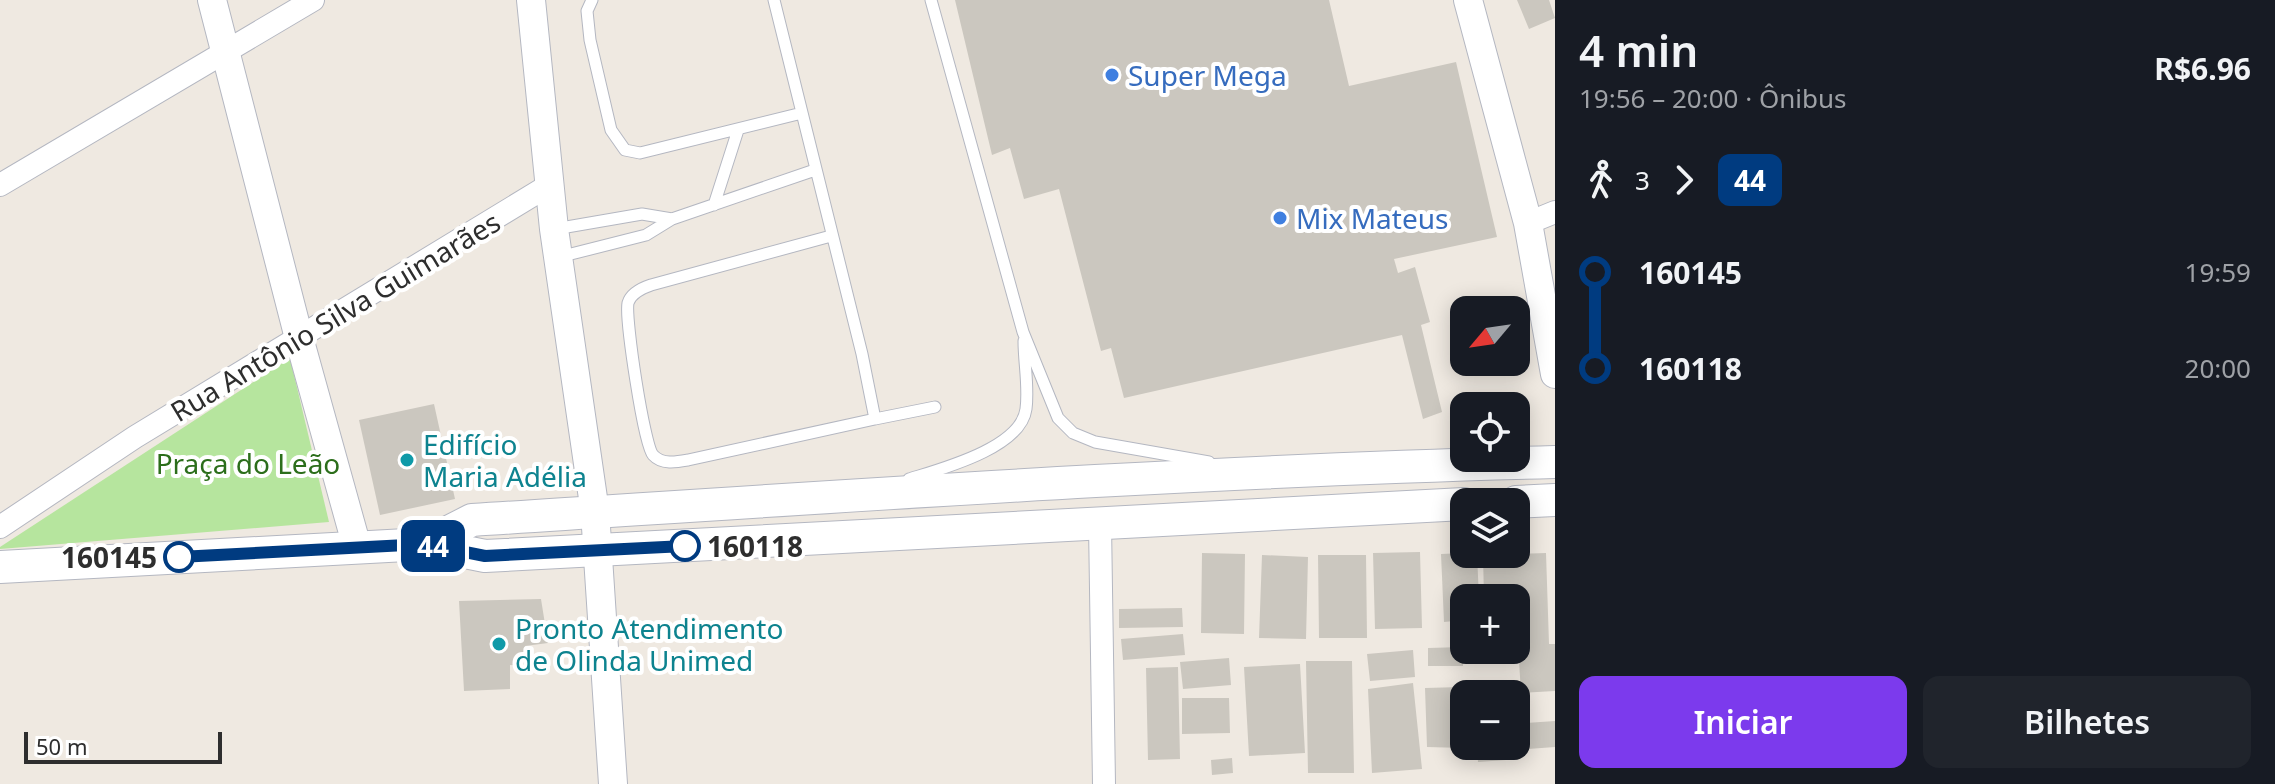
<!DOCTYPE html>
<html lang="pt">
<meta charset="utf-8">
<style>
:root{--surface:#171b24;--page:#20242c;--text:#f1f3f6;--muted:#9ea1a6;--accent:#7c3aed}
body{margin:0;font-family:"Noto Sans",sans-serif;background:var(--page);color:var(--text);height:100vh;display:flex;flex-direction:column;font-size:30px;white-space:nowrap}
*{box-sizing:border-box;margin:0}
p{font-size:26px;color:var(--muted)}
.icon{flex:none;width:44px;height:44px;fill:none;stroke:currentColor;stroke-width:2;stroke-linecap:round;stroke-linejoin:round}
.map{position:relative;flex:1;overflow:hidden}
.side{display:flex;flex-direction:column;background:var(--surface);width:720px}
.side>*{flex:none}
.badge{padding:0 16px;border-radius:12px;font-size:28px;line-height:52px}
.needle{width:52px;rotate:241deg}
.tools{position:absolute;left:1450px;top:296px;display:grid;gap:16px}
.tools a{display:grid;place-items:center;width:80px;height:80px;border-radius:16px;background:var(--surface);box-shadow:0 4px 20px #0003;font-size:40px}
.scale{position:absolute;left:24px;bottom:20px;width:198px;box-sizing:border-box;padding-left:8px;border:4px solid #2e2e2e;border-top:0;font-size:22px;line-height:28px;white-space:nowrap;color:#2e2e2e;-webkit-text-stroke:6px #fff;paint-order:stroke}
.map>.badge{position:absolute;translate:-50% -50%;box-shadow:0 0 0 4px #fff}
.legs{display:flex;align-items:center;gap:12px;height:88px;padding:0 24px;font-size:26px}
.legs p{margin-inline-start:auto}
.headline{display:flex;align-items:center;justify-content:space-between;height:136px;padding:0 24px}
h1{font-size:44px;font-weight:600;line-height:60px}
.cta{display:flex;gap:16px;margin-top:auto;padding:16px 24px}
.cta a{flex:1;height:92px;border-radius:16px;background:var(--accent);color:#fff;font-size:32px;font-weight:600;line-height:92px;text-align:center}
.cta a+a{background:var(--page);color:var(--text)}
ul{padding:0 24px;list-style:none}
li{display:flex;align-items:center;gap:28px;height:96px;font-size:30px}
li i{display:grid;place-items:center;width:12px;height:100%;margin:0 10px;background:currentColor}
li i::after{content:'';width:20px;height:20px;margin:-10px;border:6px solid;border-radius:50%;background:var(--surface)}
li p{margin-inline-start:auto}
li:first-child i{background:linear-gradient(#0000 50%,currentColor 0)}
li:last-child i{background:linear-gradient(currentColor 50%,#0000 0)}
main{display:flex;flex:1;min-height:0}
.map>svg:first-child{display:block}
.green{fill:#b6e59e}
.building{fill:#cbc7bf}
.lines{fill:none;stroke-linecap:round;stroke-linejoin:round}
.service-casing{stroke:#b4b7c1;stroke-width:13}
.minor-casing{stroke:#b4b7c1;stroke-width:24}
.tertiary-casing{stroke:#b4b7c1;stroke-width:30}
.secondary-casing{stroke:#b4b7c1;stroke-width:34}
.service{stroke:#fff;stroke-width:11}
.minor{stroke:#fff;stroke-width:22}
.tertiary{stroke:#fff;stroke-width:28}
.secondary{stroke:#fff;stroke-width:32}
.line-1-casing{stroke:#fff;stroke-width:18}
.line-1{stroke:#003b80;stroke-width:12}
.shop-dot{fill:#3f7fe0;stroke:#fff;stroke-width:3}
.culture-dot{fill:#0f9aa8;stroke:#fff;stroke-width:3}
.stop-1-dot{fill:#fff;stroke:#003b80;stroke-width:4}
.labels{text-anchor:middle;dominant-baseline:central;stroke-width:8;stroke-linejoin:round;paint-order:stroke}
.shop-label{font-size:28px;fill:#366cbe;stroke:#fff;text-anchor:start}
.street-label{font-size:28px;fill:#2e2e2e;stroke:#fff}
.culture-label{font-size:28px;fill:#0d838f;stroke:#fff;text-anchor:start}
.park-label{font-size:28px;fill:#2c6e1b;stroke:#fff}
.stop-label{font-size:28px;font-weight:bold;fill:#2e2e2e;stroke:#fff;text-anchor:start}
</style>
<main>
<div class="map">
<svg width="1555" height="784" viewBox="0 0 1555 784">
<rect width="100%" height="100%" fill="#efe9e1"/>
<path class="green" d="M290 358 329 522 0 549V547Z"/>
<path class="building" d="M955 0H1329L1349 86 1456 62 1497 237 1394 259 1398 273 1415 267 1430 322 1421 325 1442 412 1423 419 1402 335 1124 398 1111 348 1101 351 1059 189 1024 199 1010 148 992 155Z
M1517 0H1549L1555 18 1529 29Z
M434 404 455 499 380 515 359 420Z
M1420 552 1422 628 1375 629 1373 553Z
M1202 553 1245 554 1244 634 1201 633Z
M1464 553 1477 554 1479 598H1464V620L1444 622 1441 554Z
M1546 553 1549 644H1555V691L1521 693 1518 645H1516V598H1484L1483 555Z
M1262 555 1308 557 1306 639 1259 638Z
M1318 555H1366L1367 638H1319Z
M541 599 548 643 525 646 526 666 510 665V689L464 691 459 601Z
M1182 608 1183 627 1119 628V609Z
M1183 634 1185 655 1123 660 1121 639Z
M1463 647V666H1428V648Z
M1413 650 1415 677 1370 681 1367 654Z
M1229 658 1231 685 1183 689 1180 662Z
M1306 661H1352L1354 773H1308Z
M1300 664 1305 753 1249 756 1244 667Z
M1178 667 1180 759 1148 760 1146 668Z
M1413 683 1422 769 1372 773 1368 689Z
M1461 687 1464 748 1427 747 1425 688Z
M1517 687V694H1470L1469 689Z
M1182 698H1229L1230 733 1182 734Z
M1555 721V747L1528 749 1526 723Z
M1516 736H1518L1520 759 1478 762 1477 746H1516Z
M1232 758 1233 773 1212 775 1211 760Z"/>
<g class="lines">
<g class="service-casing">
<path id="service" d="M592 0 587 11 590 40 611 130 625 150 640 153 802 113
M774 0 862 354 875 419 688 460C677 462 662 465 653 455 644 445 625 319 628 303 631 293 642 288 651 285L831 236
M931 0 1023 332 1058 418 1073 433 1095 442 1209 462
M714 205 738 130
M555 229 642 214 672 219
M559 257 646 235 672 219 815 170
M875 419 935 407
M909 479C941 469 1021 448 1026 409 1029 387 1024 363 1024 341"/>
</g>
<g class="minor-casing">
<path id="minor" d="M0 185 313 0
M1528 223 1555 212
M1100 524 1104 784
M0 527 135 437 551 184"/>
</g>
<g class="tertiary-casing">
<path id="tertiary" d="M212 0 299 338 357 547
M531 0 554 229 595 512 613 784
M1468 0 1528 223 1555 374"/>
</g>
<g class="secondary-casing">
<path id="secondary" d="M1516 502 1555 500
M425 544 472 520C833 497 1193 471 1555 462
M0 567 425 544 485 556 1464 504"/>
</g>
<use href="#service" class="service"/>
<use href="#minor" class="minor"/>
<use href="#tertiary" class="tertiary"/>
<use href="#secondary" class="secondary"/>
</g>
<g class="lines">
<g class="line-1-casing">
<path id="line-1" d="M179 557 425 544 485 556 685 546"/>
</g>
<use href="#line-1" class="line-1"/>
</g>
<g class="shop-dot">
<circle cx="1112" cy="75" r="8"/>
<circle cx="1280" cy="218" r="8"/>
</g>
<g class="culture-dot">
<circle cx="407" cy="460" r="8"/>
<circle cx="499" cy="644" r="8"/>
</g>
<g class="stop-1-dot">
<circle cx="685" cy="546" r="14"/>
<circle cx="179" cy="557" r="14"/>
</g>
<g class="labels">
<g class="shop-label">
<text x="1128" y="75">Super Mega</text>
<text x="1296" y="218">Mix Mateus</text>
</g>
<g class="street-label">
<text transform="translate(335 316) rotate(-31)">Rua Antônio Silva Guimarães</text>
</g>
<g class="culture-label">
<text x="423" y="444">Edifício<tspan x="423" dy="32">Maria Adélia</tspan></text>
<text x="515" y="628">Pronto Atendimento<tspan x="515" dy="32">de Olinda Unimed</tspan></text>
</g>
<g class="park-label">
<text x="248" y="463">Praça do Leão</text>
</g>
<g class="stop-label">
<text x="707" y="546">160118</text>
<text x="157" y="557" text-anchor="end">160145</text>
</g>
</g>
</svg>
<div class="tools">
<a><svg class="needle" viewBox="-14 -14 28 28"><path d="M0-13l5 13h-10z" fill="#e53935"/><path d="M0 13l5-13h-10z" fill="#9ea1a6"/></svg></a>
<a><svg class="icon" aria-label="locate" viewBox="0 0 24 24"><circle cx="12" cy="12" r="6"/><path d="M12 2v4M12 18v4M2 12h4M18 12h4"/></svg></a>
<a><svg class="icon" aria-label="layers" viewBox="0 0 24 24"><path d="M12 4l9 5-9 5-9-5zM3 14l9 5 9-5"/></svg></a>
<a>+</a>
<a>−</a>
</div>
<div class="scale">50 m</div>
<b class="badge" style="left:433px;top:546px;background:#003b80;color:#fff">44</b>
</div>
<section class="side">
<div class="headline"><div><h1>4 min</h1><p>19:56 – 20:00 · Ônibus</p></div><b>R$6.96</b></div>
<div class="legs"><svg class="icon" aria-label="walk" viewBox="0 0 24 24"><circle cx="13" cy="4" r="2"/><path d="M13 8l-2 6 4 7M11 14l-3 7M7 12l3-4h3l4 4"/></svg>3<svg class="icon" aria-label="forward" viewBox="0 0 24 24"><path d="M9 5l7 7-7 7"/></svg><b class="badge" style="background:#003b80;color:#fff">44</b></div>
<ul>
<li><i style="color:#003b80"></i><b>160145</b><p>19:59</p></li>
<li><i style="color:#003b80"></i><b>160118</b><p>20:00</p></li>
</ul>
<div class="cta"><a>Iniciar</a><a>Bilhetes</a></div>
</section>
</main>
